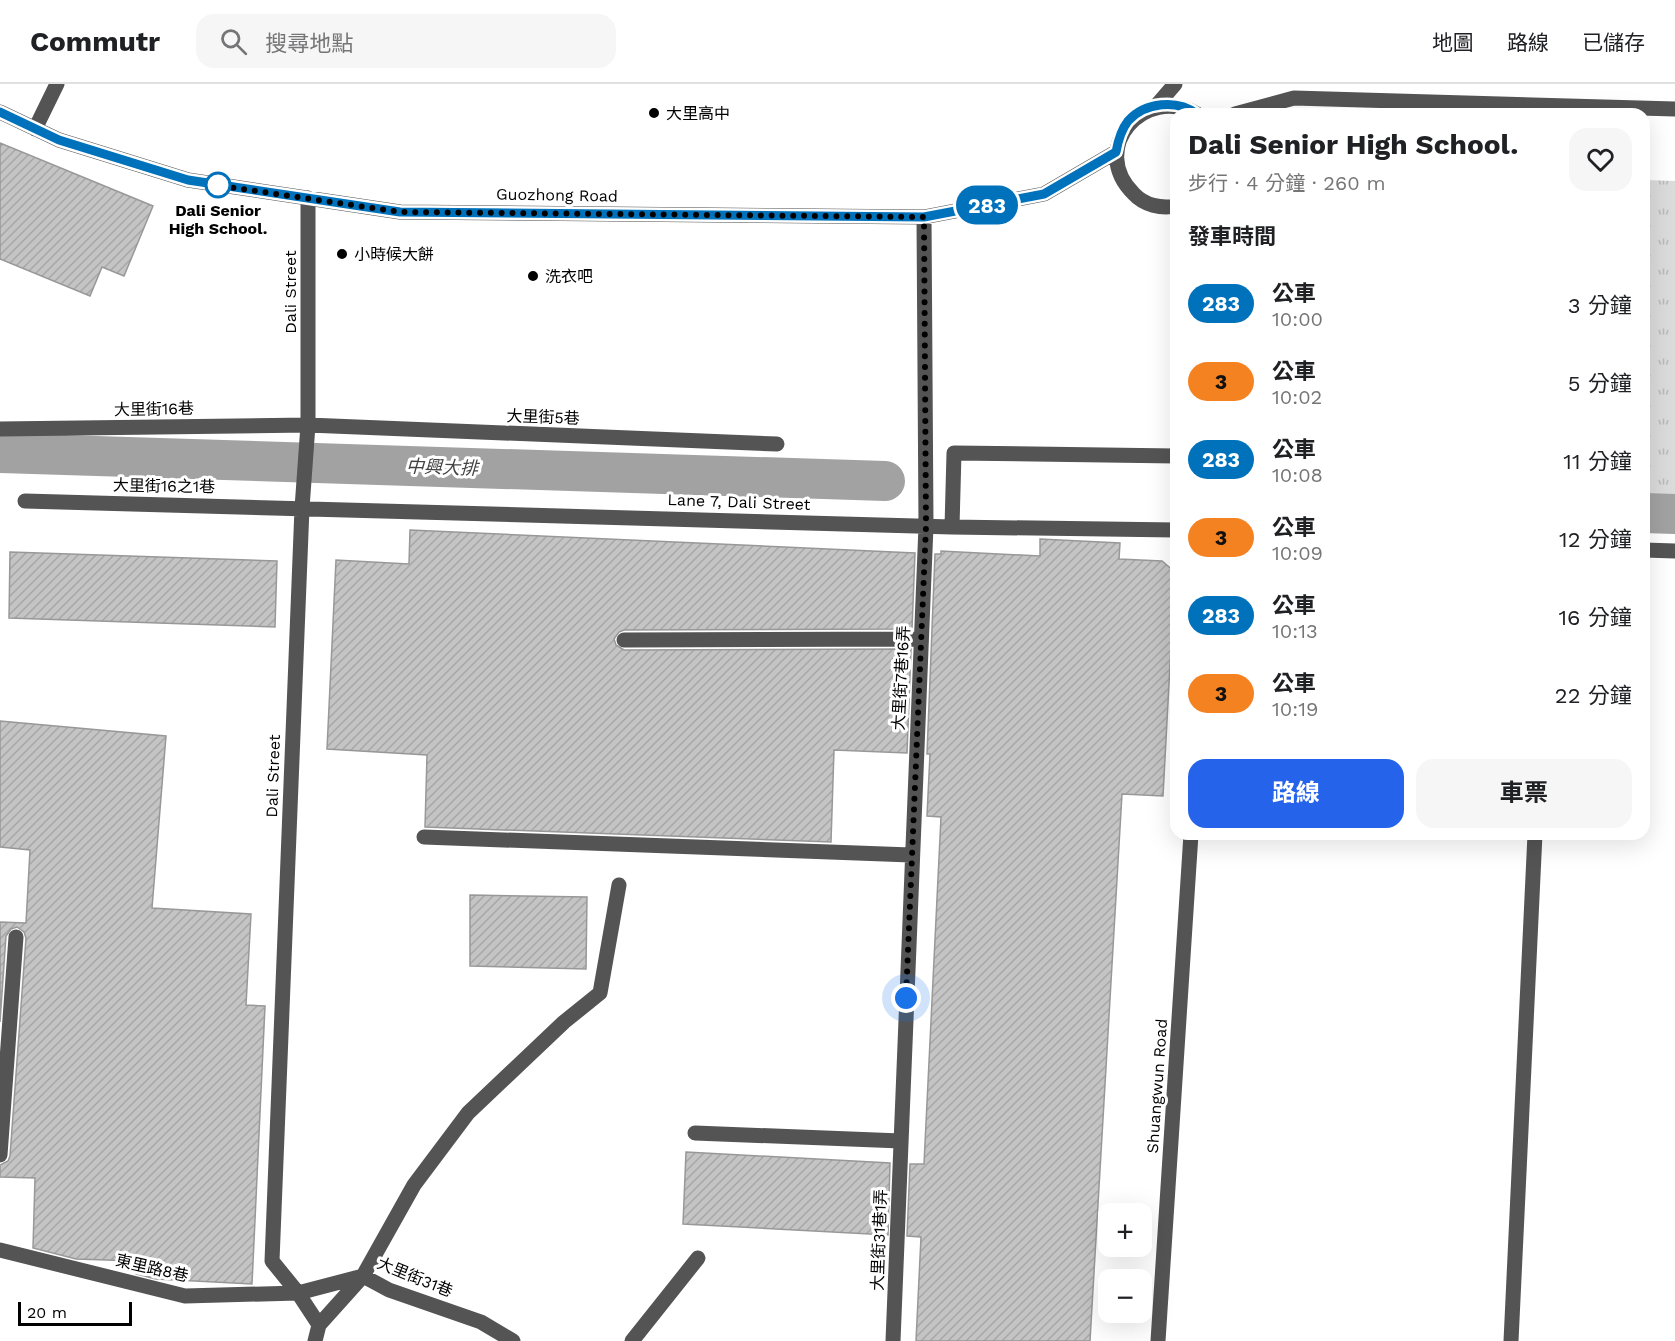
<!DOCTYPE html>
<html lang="zh-TW">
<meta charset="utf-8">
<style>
:root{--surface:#fff;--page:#f6f6f6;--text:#202124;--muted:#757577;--line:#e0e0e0;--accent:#2563eb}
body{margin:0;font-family:"Work Sans","Noto Sans TC",sans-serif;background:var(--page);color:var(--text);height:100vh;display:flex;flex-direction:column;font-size:22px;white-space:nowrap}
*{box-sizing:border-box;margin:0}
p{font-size:20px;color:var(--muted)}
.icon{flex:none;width:33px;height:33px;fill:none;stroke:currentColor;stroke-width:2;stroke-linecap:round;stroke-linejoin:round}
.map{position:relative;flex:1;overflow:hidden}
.sheet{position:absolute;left:1170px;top:24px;width:480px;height:732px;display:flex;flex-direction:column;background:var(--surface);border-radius:18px;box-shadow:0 6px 24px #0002}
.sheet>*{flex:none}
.badge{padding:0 12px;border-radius:20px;font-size:21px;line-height:39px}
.buttons{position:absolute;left:1098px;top:1119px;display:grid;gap:12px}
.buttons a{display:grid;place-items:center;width:54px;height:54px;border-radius:12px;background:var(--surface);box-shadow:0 6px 24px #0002;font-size:30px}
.scale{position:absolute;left:18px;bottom:15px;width:114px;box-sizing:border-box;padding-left:6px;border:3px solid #000;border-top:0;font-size:16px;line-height:21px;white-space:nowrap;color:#000;-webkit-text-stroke:4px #fff;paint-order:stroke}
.you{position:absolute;width:30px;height:30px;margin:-15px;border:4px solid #fff;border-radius:50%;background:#1a73e8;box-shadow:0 0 0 9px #1a73e833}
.map>.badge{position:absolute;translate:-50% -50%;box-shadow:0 0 0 3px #fff}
h2{padding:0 18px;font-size:22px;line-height:54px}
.round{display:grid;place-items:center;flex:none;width:63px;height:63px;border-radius:18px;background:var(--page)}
.overview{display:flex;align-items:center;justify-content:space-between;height:102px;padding:0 18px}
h1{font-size:28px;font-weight:700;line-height:45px}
.cta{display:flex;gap:12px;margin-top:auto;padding:12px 18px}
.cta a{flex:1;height:69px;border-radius:18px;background:var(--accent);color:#fff;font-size:24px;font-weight:700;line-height:69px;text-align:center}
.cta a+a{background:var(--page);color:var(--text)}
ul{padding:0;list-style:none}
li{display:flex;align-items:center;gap:18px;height:78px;padding:0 18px}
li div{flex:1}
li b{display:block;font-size:22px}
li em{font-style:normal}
li .badge{min-width:66px;font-weight:700;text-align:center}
header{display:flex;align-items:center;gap:36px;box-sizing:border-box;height:84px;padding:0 30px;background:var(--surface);border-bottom:2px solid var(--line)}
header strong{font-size:28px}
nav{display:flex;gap:33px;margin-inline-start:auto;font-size:21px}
.search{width:420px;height:54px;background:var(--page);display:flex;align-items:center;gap:15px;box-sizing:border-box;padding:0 21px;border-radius:18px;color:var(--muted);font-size:22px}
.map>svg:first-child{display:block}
.grass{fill:url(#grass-tufts)}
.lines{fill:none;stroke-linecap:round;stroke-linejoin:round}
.canal{stroke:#a2a2a2;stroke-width:40}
.building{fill:url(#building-hatch);stroke:#989898;stroke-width:1.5}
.minor{stroke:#545454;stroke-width:15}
.line-casing{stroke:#fff;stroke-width:14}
.line{stroke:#0072bc;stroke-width:9}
.walk{stroke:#000;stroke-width:6;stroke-dasharray:0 10.8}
.poi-dot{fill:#000;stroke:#fff;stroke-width:2}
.stop-dot{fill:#fff;stroke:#0072bc;stroke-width:3}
.labels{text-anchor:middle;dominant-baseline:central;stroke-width:6;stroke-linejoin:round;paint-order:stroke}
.poi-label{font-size:16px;fill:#000;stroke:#fff;text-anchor:start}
.street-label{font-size:16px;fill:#000;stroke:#fff}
.stop-label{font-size:16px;font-weight:bold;fill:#000;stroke:#fff}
.water-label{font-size:18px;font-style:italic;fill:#434343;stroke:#fff}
</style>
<header>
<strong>Commutr</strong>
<div class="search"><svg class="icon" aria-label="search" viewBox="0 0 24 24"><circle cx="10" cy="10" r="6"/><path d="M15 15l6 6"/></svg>搜尋地點</div>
<nav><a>地圖</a><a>路線</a><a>已儲存</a></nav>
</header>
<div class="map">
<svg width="1675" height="1257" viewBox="0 0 1675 1257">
<defs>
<pattern id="grass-tufts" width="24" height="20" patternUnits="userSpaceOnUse" patternTransform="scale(1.5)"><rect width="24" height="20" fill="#dbdbdb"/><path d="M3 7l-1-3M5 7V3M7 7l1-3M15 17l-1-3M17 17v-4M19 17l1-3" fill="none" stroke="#bababa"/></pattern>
<pattern id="building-hatch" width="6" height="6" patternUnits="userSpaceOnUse" patternTransform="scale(1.5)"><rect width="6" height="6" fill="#c4c4c4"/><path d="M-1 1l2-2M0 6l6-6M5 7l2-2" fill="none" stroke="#a7a7a7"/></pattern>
</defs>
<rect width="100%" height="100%" fill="#fff"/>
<path class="grass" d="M1644 96 1675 97V420H1644Z"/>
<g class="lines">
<path class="canal" d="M0 369 885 397
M1644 429 1675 430"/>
</g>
<path class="building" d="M0 59 153 122 124 192 102 183 90 212 0 175Z
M410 446 915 469 912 545 624 546 619 548 614 555 616 561 624 566 911 565 907 669 834 666 831 758 425 743 427 671 327 665 336 476 409 480Z
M1040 455 1120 459 1119 475 1162 477 1175 488 1163 712 1122 710 1090 1257H916L921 1153 907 1152 910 1080H924L941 733 927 732 930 670H927L935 470H941V467L1040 472Z
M10 468 277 477 275 543 9 534Z
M0 637 166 652 152 824 251 830 246 921 265 922 252 1200 156 1195 136 1190V1177L76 1175 33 1164 35 1094 0 1093V1081L8 1077 10 1072 26 854 24 848 17 843 11 845 6 852 0 938V838L26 839 30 766 0 763Z
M470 811 587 813 586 885 470 882Z
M686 1068 890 1079 888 1151 683 1140Z"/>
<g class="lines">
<path class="minor" d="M1157 21 1175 0
M0 28 59 56 188 96 400 128 924 133 1044 110 1116 68
M1235 30 1294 14 1675 25
M35 45 57 0
M308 114V341L302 424 272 1177 298 1209 319 1241 315 1257
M1176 122C1161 125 1144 121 1134 110 1087 64 1145 0 1197 30
M0 345 308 341 777 360
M25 417 952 443 1176 446
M952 443 954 369 1176 372
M1644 466 1675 467
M624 556 921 555
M424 753 911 771
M695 1049 901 1057
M0 1071 16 853
M0 1166 185 1212 298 1209 363 1192 389 1206 481 1238 513 1257
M319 1241 363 1192 414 1101 468 1029 564 938 600 909 619 801
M632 1257 698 1174
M893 1257 926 442 924 133
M1158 1257 1191 750
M1511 1257 1535 750"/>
</g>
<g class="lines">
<g class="line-casing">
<path id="line" d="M0 28 59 56 188 96 400 128 924 133 1044 110 1116 68C1118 57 1121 46 1128 37 1145 18 1177 15 1197 30"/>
</g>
<use href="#line" class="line"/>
<path class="walk" d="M218 101H215L400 128 924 133 926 442 906 914"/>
</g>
<g class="poi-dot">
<circle cx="654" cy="29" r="6"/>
<circle cx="342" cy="170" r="6"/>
<circle cx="533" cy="192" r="6"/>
</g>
<circle class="stop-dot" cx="218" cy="101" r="12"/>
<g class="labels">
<g class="poi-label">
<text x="666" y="29">大里高中</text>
<text x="354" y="170">小時候大餅</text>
<text x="545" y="192">洗衣吧</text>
</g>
<g class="street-label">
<text transform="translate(557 111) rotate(1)">Guozhong Road</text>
<text transform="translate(290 208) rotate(-90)">Dali Street</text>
<text transform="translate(154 325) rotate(-1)">大里街16巷</text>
<text transform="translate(543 333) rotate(2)">大里街5巷</text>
<text transform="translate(164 402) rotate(1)">大里街16之1巷</text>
<text transform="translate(739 418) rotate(2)">Lane 7, Dali Street</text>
<text transform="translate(901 594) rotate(-87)">大里街7巷16弄</text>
<text transform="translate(273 692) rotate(-88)">Dali Street</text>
<text transform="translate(1157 1002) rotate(-86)">Shuangwun Road</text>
<text transform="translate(879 1156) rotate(-88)">大里街31巷1弄</text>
<text transform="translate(152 1184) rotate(13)">東里路8巷</text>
<text transform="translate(415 1193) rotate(22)">大里街31巷</text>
</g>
<g class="stop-label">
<text x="218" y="126">Dali Senior<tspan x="218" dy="18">High School.</tspan></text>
</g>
<g class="water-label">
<text transform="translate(442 383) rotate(2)">中興大排</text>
</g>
</g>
</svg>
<div class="buttons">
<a>+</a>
<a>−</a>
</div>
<div class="scale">20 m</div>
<div class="you" style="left:906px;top:914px"></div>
<b class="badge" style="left:987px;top:121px;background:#0072bc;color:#fff">283</b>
<section class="sheet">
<div class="overview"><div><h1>Dali Senior High School.</h1><p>步行 · 4 分鐘 · 260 m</p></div><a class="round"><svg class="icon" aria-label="heart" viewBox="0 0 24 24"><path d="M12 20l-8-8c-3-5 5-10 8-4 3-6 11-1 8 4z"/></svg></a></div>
<h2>發車時間</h2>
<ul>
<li><span class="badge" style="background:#0072bc;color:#fff">283</span><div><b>公車</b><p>10:00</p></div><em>3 分鐘</em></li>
<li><span class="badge" style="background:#f58220;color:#111">3</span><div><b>公車</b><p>10:02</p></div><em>5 分鐘</em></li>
<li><span class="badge" style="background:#0072bc;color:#fff">283</span><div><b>公車</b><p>10:08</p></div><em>11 分鐘</em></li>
<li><span class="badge" style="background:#f58220;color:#111">3</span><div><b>公車</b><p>10:09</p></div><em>12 分鐘</em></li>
<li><span class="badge" style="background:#0072bc;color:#fff">283</span><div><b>公車</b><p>10:13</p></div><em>16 分鐘</em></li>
<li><span class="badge" style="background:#f58220;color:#111">3</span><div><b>公車</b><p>10:19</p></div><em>22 分鐘</em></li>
</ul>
<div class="cta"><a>路線</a><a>車票</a></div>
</section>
</div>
